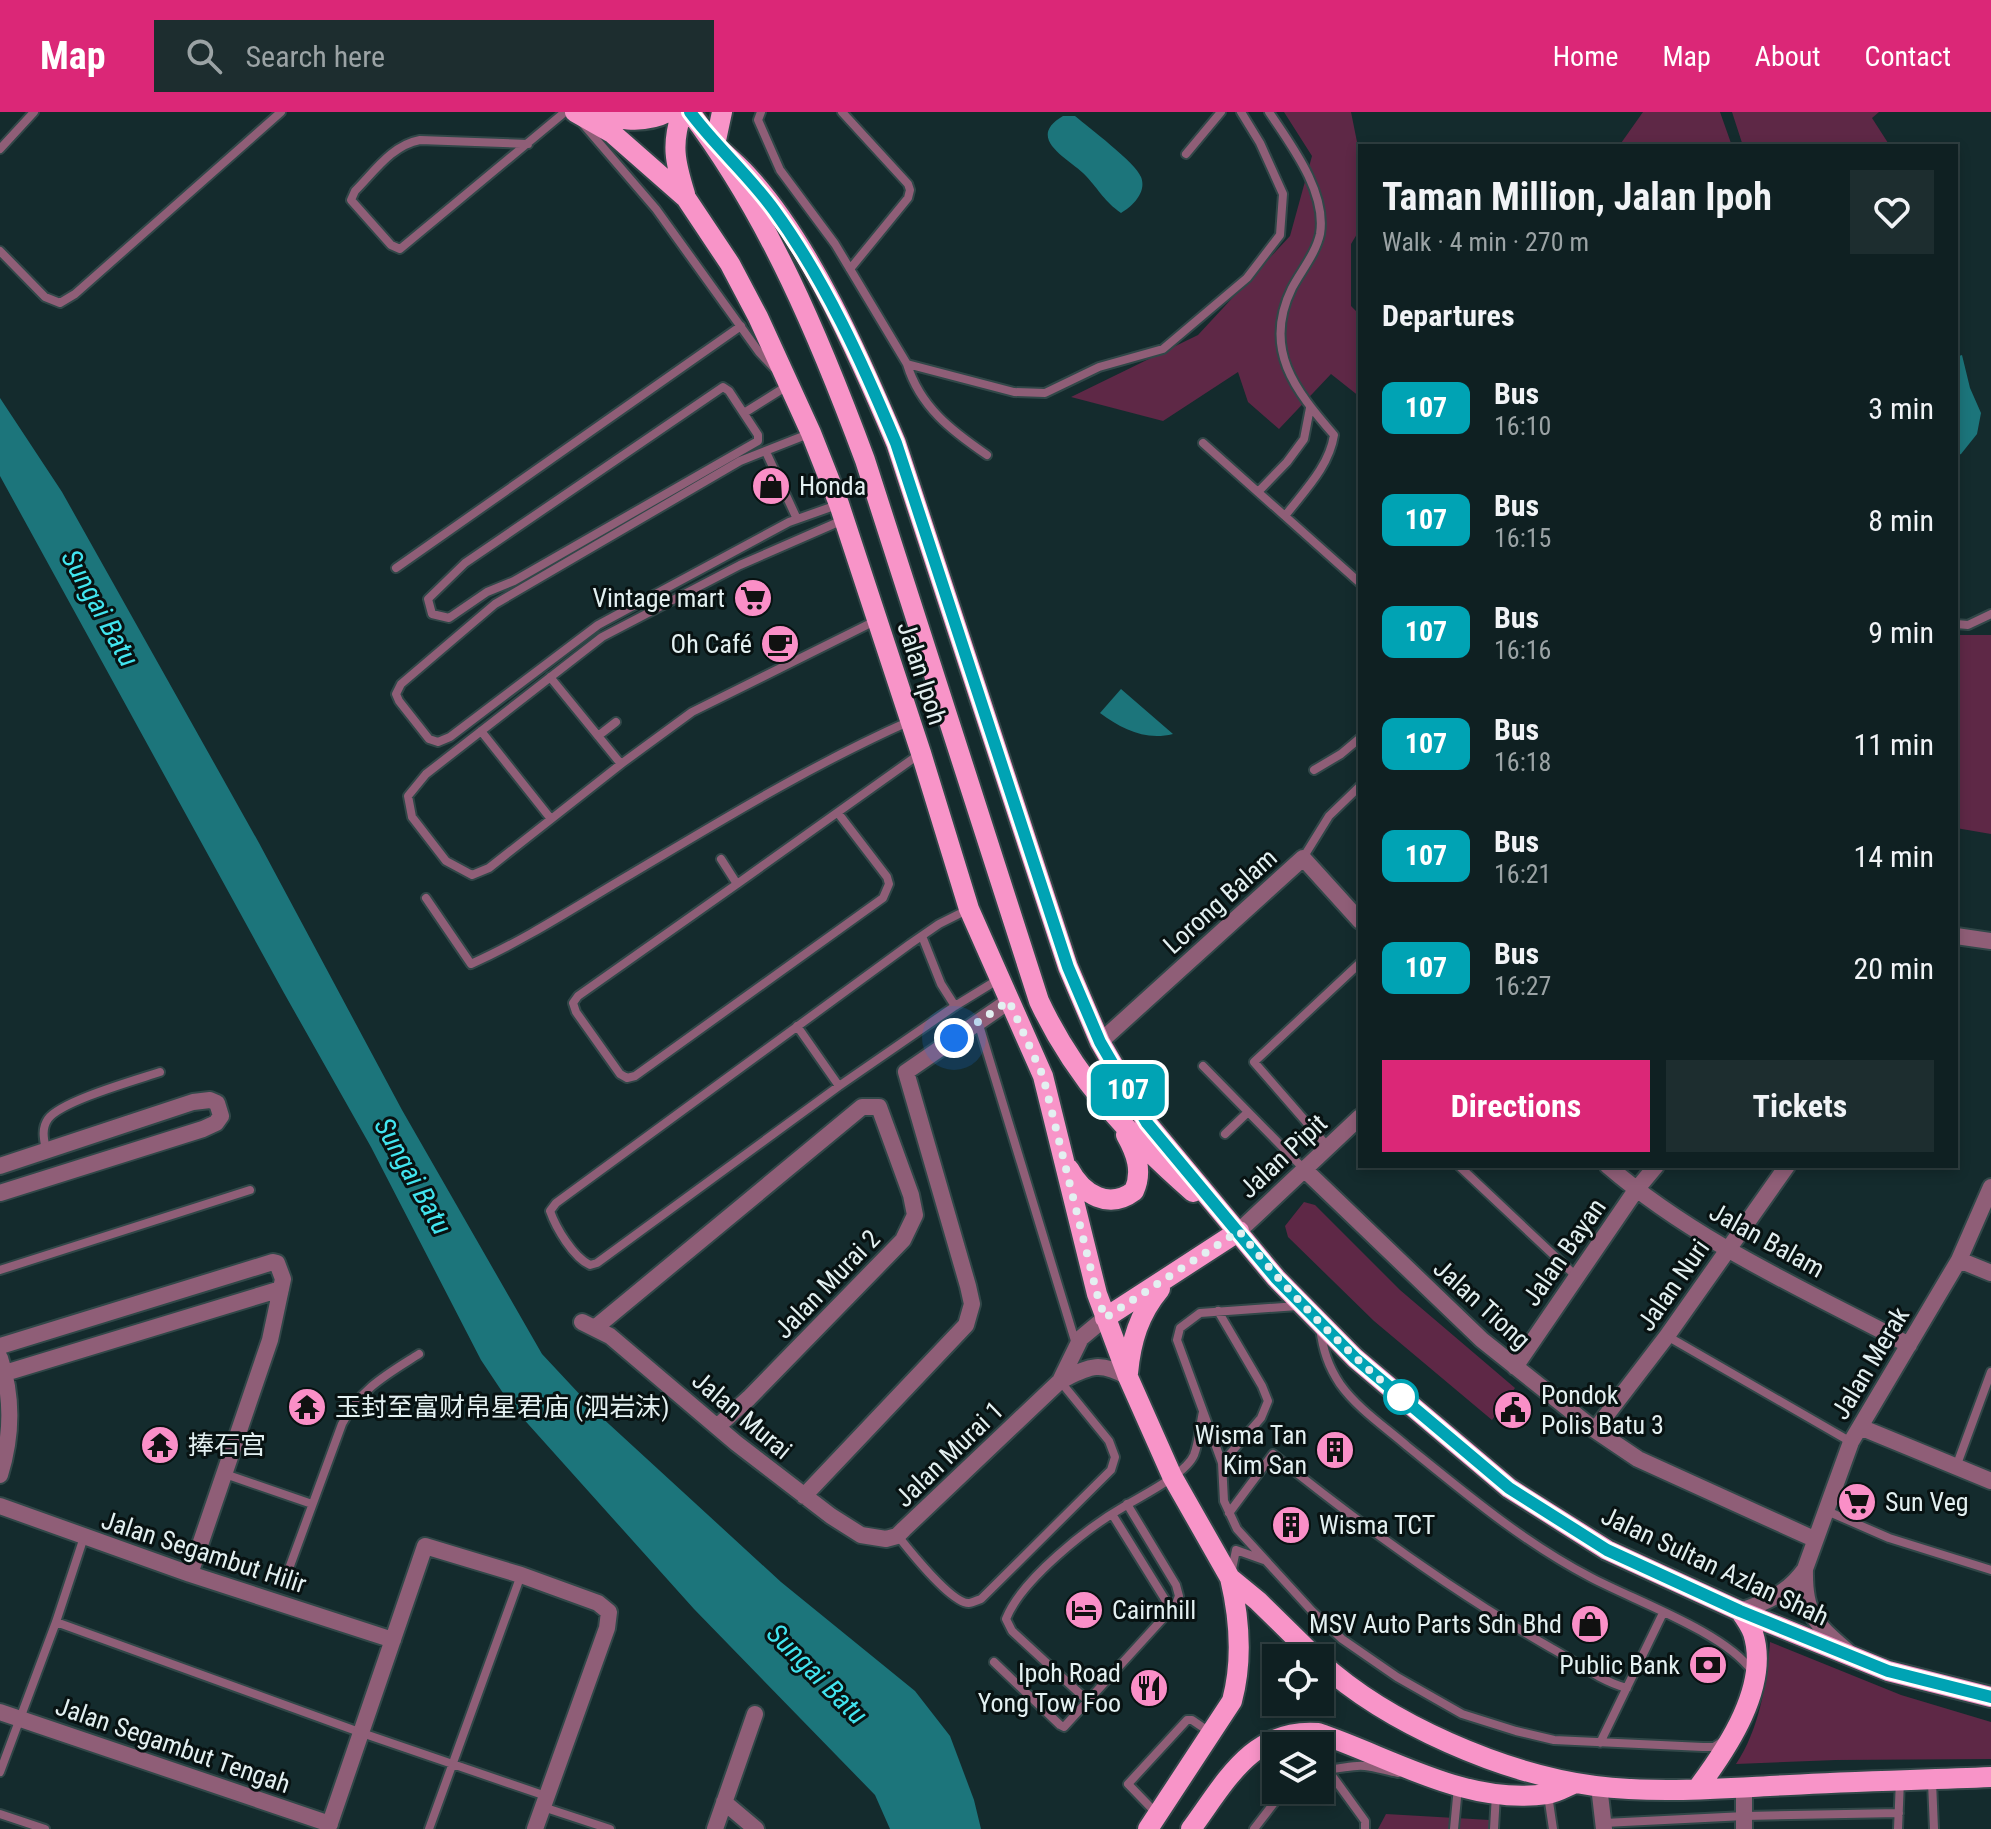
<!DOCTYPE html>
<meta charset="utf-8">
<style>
:root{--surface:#0f2022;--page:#1d2d2f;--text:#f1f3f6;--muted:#9ba3a5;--line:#2f3e40;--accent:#db2777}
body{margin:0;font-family:"Roboto Condensed","Noto Sans SC",sans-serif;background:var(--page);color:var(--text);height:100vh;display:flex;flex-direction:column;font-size:30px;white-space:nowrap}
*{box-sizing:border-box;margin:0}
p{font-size:26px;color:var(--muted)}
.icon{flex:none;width:44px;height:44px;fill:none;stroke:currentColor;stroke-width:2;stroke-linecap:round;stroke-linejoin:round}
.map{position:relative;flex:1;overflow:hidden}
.panel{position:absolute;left:1358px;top:32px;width:600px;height:1024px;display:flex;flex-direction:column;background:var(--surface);border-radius:0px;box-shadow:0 4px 12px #0003,0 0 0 2px var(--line)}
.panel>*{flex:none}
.badge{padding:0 16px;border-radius:12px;font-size:28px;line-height:52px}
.fabs{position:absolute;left:1262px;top:1532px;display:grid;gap:16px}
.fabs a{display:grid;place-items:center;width:72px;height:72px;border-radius:0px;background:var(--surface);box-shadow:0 4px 12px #0003,0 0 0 2px var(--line);font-size:40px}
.you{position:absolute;width:40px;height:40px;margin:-20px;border:6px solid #fff;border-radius:50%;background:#1a73e8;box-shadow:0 0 0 12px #1a73e833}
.map>.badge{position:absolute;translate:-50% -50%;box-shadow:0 0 0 4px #fff}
h2{padding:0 24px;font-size:30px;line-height:72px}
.round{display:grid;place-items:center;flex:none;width:84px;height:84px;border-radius:0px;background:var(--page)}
.head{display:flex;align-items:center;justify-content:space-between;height:136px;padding:0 24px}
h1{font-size:38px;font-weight:700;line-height:60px}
.action{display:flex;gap:16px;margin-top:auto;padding:16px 24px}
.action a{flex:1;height:92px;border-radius:0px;background:var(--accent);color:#fff;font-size:32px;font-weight:700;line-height:92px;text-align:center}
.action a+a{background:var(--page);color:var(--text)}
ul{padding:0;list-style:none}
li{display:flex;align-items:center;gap:24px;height:112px;padding:0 24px}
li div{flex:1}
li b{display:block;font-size:30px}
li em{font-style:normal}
li .badge{min-width:88px;font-weight:700;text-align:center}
header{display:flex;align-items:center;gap:48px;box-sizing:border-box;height:112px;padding:0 40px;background:var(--accent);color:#fff}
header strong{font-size:38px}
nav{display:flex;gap:44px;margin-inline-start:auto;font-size:28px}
.search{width:560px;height:72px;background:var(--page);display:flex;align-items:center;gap:20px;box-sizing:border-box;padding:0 28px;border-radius:0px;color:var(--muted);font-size:30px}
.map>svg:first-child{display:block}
.green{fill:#5e2846}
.water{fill:#1c757b}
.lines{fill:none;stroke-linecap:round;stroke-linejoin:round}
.service-casing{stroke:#314748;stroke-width:12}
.minor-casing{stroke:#314748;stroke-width:20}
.primary-casing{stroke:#314748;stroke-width:24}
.service{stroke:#8f5e77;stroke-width:8}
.minor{stroke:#8f5e77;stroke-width:16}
.primary{stroke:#f894c8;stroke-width:20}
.line-casing{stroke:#fff;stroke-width:18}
.line{stroke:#00a3b4;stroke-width:12}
.walk{stroke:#e3f0f1;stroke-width:8;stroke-dasharray:0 14.4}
.stop-dot{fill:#fff;stroke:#00a3b4;stroke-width:4}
.labels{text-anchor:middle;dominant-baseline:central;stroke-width:6;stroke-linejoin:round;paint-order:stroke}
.poi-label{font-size:26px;fill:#e3f0f1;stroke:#081212;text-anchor:start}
.street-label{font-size:26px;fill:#e3f0f1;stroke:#081212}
.water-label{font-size:28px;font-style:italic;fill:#42e5f0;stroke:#081212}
</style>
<header>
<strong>Map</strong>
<div class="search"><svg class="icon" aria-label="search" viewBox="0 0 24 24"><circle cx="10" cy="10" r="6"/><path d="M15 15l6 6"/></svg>Search here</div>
<nav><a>Home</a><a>Map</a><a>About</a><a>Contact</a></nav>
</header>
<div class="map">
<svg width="1991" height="1717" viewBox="0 0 1991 1717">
<rect width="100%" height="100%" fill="#142b2d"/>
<path class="green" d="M1284 0H1351L1360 45V117L1351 132V194L1360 203V285L1331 262 1279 317 1248 290 1238 260 1163 309 1071 285 1198 223 1290 124 1312 44Z
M1643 0H1720L1732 34H1619Z
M1732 0H1879L1872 6 1890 34H1743Z
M1956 523H1991V722L1956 716Z
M1304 1090 1315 1093 1400 1178 1515 1276 1492 1308 1374 1209 1288 1125 1285 1114Z
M1770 1530 1901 1583 1991 1610V1647L1836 1648 1736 1652C1759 1618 1767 1571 1770 1530Z
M1386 1702 1490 1708 1489 1717H1378Z"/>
<path class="water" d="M1063 4H1075C1088 15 1136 51 1141 65 1147 80 1133 94 1121 101 1104 89 1100 79 1086 64 1070 47 1024 27 1063 4Z
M1962 243 1970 276 1981 301 1977 322 1961 342 1956 344V245Z
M0 286 62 380 259 731 402 998 542 1242 598 1302 781 1470 915 1579 950 1624 974 1688 981 1717H890L875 1683 694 1497 511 1293 481 1248 371 1035 284 881 0 364Z
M1121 577 1173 622C1145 629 1122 617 1100 601Z"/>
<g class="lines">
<g class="service-casing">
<path id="service" d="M761 0 758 8 780 58 835 132 907 252 1014 280 1045 281 1099 255 1163 237 1247 166 1280 123 1283 82 1260 31 1241 0
M842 0 908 72 910 78 908 86 850 157
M1269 0C1291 33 1327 80 1320 122 1316 141 1301 159 1292 176 1262 237 1295 278 1334 323 1329 355 1304 379 1285 404
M583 12 656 97 759 240 774 256
M528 32 420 28C392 33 374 60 355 79L351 88 391 133 400 137 565 0
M0 37 34 0
M1186 42 1221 0
M0 139 45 185 60 191 75 182 281 0
M907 252C920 295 952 319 987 343
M723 275 729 279 758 323V329L514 469 487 480 449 506 432 502 428 487 465 451Z
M744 301 787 274
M811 321 740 349 495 492 401 572 396 582 399 589 429 627 438 630 450 625 598 513 789 410 837 393
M1203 331 1360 471
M766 340 797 407
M1258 380 1287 350 1304 327 1310 296
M843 408 740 453 602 525 426 662 408 684 412 705 446 749 472 763 489 756 621 652 692 600 877 508
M396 456 741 214
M1956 512 1968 513 1991 502
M550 565 621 652
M481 619 551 707
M598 624 616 610
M1314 658 1341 642 1360 626
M1303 746 1329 704 1360 674
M721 747 737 772 921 641
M737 772 578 884 573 891 576 900 620 962 627 966 635 964 883 786 889 772 887 765 838 701
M426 786 471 852C527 827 578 793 631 762 722 708 813 652 910 609
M969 797 939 812 910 832 556 1091 550 1099C556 1116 573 1145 590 1153L597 1151 839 974 955 894 999 867
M922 824 941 872 955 894
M978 910 1076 1232
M797 914 839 974
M1203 954 1304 1057
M1225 1022 1248 1000
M1328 1035 1254 950 1360 851
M46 1038C44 1028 41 1017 48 1007 61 989 136 968 160 960
M1459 1054 1577 1165
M0 1158 250 1078
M1298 1194 1200 1201 1180 1216 1177 1228 1222 1351 1224 1389 1237 1417 1312 1499 1342 1527 1397 1565 1462 1602 1516 1619 1554 1628 1703 1635H1714L1722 1630
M1218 1199 1262 1274 1268 1289 1261 1306 1222 1351
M1320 1216C1323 1238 1328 1254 1340 1272 1357 1296 1385 1315 1407 1334 1465 1381 1523 1430 1590 1465 1635 1489 1724 1520 1752 1559
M1667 1224 1851 1330
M1956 1355 1991 1260
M225 1362 312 1392
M1827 1399 1889 1426 1991 1458
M1229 1401 1273 1342C1362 1414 1452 1479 1551 1536 1575 1549 1600 1569 1627 1576
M1112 1402 1171 1497
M898 1424C909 1438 952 1492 969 1491 972 1491 978 1488 981 1487L1111 1358 1115 1345 1109 1329 1060 1269
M287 1462 342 1312C361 1276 386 1263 419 1242
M1231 1462 1236 1438 1264 1448
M56 1510 362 1621 546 1684
M994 1550 1060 1613 1064 1615 1176 1492 1179 1484 1176 1473 1127 1392
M1089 1590 1012 1519 1006 1507C1021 1468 1088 1415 1125 1394 1143 1383 1186 1362 1194 1343 1199 1330 1200 1313 1203 1300
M1600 1631 1663 1501
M1320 1656C1335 1660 1350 1652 1365 1654 1376 1655 1387 1659 1398 1661
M1328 1658 1365 1709V1717
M0 1660 56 1510 84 1425
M1932 1670 1934 1717
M1548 1683 1553 1717
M543 1695 610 1717
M0 1702 45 1717
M1158 1703 1128 1672 1187 1608H1192L1211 1621
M1604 1711 1745 1704 1899 1701
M429 1717 521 1463
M1254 1717 1284 1678
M1454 1717 1458 1675
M1494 1717 1496 1682
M1898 1717 1900 1668"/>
</g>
<g class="minor-casing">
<path id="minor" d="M1956 824 1991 829
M1100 930 1303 746 1360 809
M0 1054 193 990 210 988 217 991 221 1004 216 1011 203 1017 0 1081
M1608 1054C1696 1130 1807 1179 1909 1233
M1305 1058 1482 1228 1595 1318 1638 1347 1814 1427
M1239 1119 1360 1005
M1959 1148 1991 1161
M582 1210 610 1224 736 1331 831 1404 861 1423 886 1427 897 1424 904 1417 1060 1269C1089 1255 1098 1248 1128 1265
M596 1215 862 995H879L911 1083 915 1103 903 1128 749 1286 718 1314
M0 1234 273 1150 277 1151 283 1167 270 1228 190 1462
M0 1246C13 1285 12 1324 0 1363
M1515 1255 1636 1078 1656 1054
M5 1261 281 1177
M1060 1269 1081 1226 1105 1206
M1860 1315 1991 1369
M1595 1318 1667 1224 1787 1054
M804 1384 966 1213 972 1192 968 1174 906 960 1009 889
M0 1394 190 1462 393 1528
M1805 1458C1804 1502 1815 1511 1847 1539
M1740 1499C1767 1490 1788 1481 1805 1457L1851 1330 1959 1148 1991 1075
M0 1600 330 1712
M1599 1674 1604 1717
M1744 1675V1717
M724 1690 756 1717
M328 1717 425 1434 521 1463 598 1491 609 1500 607 1516 535 1717
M715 1717 755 1602"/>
</g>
<g class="primary-casing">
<path id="primary" d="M575 0 612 21 686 86 730 152 758 205 811 321 839 392 921 641 969 797 1043 964 1097 1182 1128 1265 1172 1364 1230 1466 1258 1489 1316 1546
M682 0C671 32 675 50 685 82
M690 0C769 104 820 227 865 348L1039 889C1075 966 1129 1024 1193 1080
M591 1C618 7 643 13 668 0
M715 33C726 43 737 52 747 63 810 131 860 246 896 331L1068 855 1100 930 1147 1011 1276 1166 1355 1246 1509 1376 1607 1438 1740 1499 1888 1559 1991 1585
M715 33 722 0
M1069 1057C1083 1083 1109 1098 1134 1079 1143 1059 1136 1041 1126 1023
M1105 1206 1239 1119
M1128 1261C1131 1229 1139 1202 1160 1177
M1320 1550C1388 1612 1504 1662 1595 1674 1659 1682 1726 1676 1790 1673 1857 1669 1924 1668 1991 1665
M1697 1677C1727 1637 1770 1574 1753 1521 1750 1513 1745 1506 1740 1499
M1148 1717 1232 1589C1243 1548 1240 1508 1230 1466
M1191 1717C1225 1671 1252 1616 1318 1621 1390 1645 1467 1694 1547 1682 1556 1681 1566 1675 1575 1671"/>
</g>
<use href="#service" class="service"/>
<use href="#minor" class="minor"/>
<use href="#primary" class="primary"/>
</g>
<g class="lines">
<g class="line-casing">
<path id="line" d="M690 0C716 35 748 62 774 98 825 168 862 250 896 331L1068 855 1100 930 1147 1011 1276 1166 1355 1246 1509 1376 1607 1438 1740 1499 1888 1559 1991 1585"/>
</g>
<use href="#line" class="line"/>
<path class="walk" d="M954 926 1009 889 1043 964 1097 1182 1105 1206 1239 1119C1287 1179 1344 1239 1401 1285"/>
</g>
<defs>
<g id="shop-disc" transform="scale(2)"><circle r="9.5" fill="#fa8fc7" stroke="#081212"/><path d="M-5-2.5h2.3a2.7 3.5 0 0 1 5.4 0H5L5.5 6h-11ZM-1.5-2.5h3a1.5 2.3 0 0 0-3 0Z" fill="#111"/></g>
<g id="supermarket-disc" transform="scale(2)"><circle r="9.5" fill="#fa8fc7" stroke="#081212"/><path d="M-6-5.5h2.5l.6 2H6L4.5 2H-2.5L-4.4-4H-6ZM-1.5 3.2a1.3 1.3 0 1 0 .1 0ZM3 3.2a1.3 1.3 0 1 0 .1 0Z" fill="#111"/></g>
<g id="cafe-disc" transform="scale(2)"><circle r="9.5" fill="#fa8fc7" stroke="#081212"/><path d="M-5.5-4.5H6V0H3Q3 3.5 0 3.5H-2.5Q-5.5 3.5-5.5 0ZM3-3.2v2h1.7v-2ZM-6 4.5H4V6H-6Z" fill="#111"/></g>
<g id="temple-disc" transform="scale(2)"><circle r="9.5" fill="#fa8fc7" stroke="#081212"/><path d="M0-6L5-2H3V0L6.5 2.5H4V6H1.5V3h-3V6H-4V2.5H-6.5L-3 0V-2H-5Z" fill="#111"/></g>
<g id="civic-disc" transform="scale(2)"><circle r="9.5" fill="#fa8fc7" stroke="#081212"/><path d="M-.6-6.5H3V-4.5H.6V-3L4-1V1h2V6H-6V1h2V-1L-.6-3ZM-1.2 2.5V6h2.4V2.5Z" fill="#111"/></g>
<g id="building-disc" transform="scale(2)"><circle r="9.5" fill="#fa8fc7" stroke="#081212"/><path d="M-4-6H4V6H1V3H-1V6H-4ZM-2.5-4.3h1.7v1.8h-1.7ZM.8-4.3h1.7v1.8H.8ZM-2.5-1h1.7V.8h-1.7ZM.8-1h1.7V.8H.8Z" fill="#111"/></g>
<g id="hotel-disc" transform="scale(2)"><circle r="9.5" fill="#fa8fc7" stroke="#081212"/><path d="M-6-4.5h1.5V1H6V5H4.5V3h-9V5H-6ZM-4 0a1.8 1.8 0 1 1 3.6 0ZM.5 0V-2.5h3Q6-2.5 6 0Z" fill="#111"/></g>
<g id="bank-disc" transform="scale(2)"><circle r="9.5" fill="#fa8fc7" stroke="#081212"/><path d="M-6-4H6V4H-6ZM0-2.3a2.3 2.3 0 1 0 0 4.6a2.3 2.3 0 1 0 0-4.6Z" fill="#111"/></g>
<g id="restaurant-disc" transform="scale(2)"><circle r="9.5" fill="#fa8fc7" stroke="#081212"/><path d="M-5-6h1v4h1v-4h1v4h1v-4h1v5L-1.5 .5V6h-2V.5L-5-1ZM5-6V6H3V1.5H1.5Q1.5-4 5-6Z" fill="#111"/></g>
</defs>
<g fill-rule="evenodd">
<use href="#shop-disc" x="771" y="374"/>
<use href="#supermarket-disc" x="753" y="486"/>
<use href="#cafe-disc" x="780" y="532"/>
<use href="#temple-disc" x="307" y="1295"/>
<use href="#civic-disc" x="1513" y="1298"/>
<use href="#temple-disc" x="160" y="1333"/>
<use href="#building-disc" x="1335" y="1338"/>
<use href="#supermarket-disc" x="1857" y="1390"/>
<use href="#building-disc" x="1291" y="1413"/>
<use href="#hotel-disc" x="1084" y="1498"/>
<use href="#shop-disc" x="1590" y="1512"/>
<use href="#bank-disc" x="1708" y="1553"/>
<use href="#restaurant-disc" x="1149" y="1576"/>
</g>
<circle class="stop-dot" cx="1401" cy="1285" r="16"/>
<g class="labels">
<g class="poi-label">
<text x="799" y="374">Honda</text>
<text x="725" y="486" text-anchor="end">Vintage mart</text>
<text x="752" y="532" text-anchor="end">Oh Café</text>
<text x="1541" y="1283">Pondok<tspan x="1541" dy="30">Polis Batu 3</tspan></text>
<text x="335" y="1295">玉封至富财帛星君庙 (泗岩沫)</text>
<text x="1307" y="1323" text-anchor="end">Wisma Tan<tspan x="1307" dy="30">Kim San</tspan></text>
<text x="188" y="1333">捧石宫</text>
<text x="1885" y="1390">Sun Veg</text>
<text x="1319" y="1413">Wisma TCT</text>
<text x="1112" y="1498">Cairnhill</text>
<text x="1562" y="1512" text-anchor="end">MSV Auto Parts Sdn Bhd</text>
<text x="1680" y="1553" text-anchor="end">Public Bank</text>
<text x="1121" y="1561" text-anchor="end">Ipoh Road<tspan x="1121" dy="30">Yong Tow Foo</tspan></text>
</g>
<g class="street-label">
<text transform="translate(922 561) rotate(72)">Jalan Ipoh</text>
<text transform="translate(1220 789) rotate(-42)">Lorong Balam</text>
<text transform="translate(1283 1044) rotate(-43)">Jalan Pipit</text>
<text transform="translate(1767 1128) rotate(29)">Jalan Balam</text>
<text transform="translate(1564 1140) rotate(-55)">Jalan Bayan</text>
<text transform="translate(827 1172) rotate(-46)">Jalan Murai 2</text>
<text transform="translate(1673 1173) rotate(-55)">Jalan Nuri</text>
<text transform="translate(1482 1192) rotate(42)">Jalan Tiong</text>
<text transform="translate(1870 1251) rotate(-59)">Jalan Merak</text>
<text transform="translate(742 1303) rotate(40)">Jalan Murai</text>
<text transform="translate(949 1342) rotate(-44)">Jalan Murai 1</text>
<text transform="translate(204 1440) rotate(18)">Jalan Segambut Hilir</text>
<text transform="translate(1715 1454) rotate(25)">Jalan Sultan Azlan Shah</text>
<text transform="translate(173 1633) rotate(19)">Jalan Segambut Tengah</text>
</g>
<g class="water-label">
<text transform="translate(100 496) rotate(61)">Sungai Batu</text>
<text transform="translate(413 1064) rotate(61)">Sungai Batu</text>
<text transform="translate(817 1562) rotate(45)">Sungai Batu</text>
</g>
</g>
</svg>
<div class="fabs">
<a><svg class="icon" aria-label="locate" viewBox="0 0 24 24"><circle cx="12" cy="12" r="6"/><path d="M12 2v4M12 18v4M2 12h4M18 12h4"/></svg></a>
<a><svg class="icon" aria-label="layers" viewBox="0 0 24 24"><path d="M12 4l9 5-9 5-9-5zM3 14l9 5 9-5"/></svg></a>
</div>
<div class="you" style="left:954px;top:926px"></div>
<b class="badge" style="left:1128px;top:978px;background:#00a3b4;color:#fff">107</b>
<section class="panel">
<div class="head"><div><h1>Taman Million, Jalan Ipoh</h1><p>Walk · 4 min · 270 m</p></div><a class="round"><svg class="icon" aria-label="heart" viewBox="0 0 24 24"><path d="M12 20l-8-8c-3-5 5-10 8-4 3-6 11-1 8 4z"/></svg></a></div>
<h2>Departures</h2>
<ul>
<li><span class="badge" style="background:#00a3b4;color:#fff">107</span><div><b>Bus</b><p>16:10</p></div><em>3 min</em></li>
<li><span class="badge" style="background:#00a3b4;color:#fff">107</span><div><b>Bus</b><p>16:15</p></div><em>8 min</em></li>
<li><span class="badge" style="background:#00a3b4;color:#fff">107</span><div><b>Bus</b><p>16:16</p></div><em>9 min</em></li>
<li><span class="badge" style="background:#00a3b4;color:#fff">107</span><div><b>Bus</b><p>16:18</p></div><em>11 min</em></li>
<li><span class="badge" style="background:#00a3b4;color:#fff">107</span><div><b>Bus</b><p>16:21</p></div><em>14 min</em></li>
<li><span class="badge" style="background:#00a3b4;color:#fff">107</span><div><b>Bus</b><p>16:27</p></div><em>20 min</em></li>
</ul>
<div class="action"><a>Directions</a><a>Tickets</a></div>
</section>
</div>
